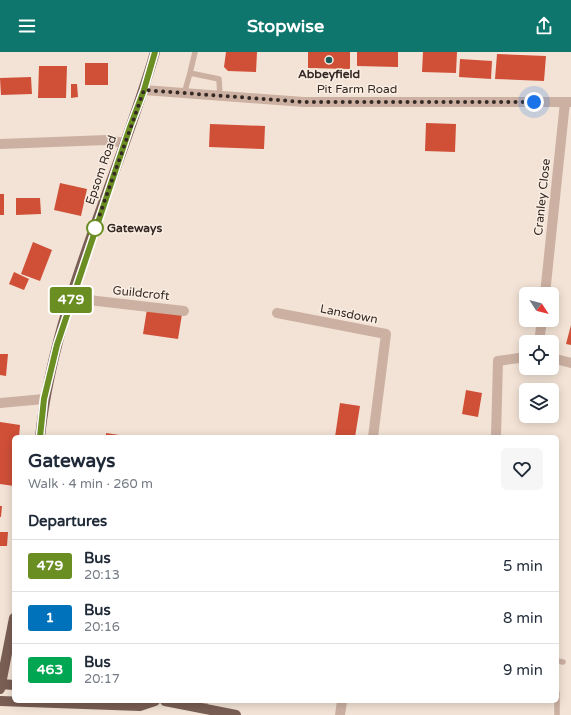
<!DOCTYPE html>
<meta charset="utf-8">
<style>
:root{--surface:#fff;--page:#f6f6f7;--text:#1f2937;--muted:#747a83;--line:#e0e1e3;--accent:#0f766e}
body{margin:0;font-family:"Varela Round",sans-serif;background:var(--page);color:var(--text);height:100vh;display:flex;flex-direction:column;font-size:15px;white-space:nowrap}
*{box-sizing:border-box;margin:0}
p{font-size:13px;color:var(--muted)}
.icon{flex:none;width:22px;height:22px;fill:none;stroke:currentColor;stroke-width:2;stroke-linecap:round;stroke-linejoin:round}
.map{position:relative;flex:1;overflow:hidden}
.details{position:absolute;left:12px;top:383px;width:547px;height:268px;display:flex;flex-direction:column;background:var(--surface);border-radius:6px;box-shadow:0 2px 10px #0003}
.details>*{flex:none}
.badge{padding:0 8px;border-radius:3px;font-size:14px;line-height:26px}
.needle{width:26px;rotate:126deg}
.fabs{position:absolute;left:519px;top:235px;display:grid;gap:8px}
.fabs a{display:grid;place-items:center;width:40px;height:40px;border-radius:6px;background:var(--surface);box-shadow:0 2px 10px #0003;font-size:20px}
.you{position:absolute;width:20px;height:20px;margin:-10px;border:3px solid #fff;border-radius:50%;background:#1a73e8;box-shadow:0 0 0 6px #1a73e833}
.map>.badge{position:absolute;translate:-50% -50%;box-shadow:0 0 0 2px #fff}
h2{padding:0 16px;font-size:15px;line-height:36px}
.round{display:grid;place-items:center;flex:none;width:42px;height:42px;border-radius:6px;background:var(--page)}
.summary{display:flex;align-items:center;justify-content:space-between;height:68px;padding:0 16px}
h1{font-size:19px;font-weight:800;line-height:30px}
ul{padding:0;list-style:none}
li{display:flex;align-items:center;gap:12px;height:52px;padding:0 16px;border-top:1px solid var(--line)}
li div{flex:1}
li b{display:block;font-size:15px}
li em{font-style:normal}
li .badge{min-width:44px;font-weight:700;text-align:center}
header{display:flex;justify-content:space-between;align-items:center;height:52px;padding:0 16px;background:var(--accent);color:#fff;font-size:18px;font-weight:800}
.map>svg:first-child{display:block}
.building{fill:#d04f37}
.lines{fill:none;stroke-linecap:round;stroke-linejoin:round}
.service{stroke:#ccb1a2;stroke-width:5.5}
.minor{stroke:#ccb1a2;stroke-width:10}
.primary{stroke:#795e54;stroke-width:10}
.line-casing{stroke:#fff;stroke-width:9}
.line{stroke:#6b8e23;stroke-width:6}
.walk{stroke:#352925;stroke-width:4;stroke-dasharray:0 7.2}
.poi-dot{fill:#175a59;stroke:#faeee3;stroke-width:1.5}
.stop-dot{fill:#fff;stroke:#6b8e23;stroke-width:2}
.labels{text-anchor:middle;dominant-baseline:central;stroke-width:3;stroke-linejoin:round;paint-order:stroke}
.poi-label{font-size:12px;font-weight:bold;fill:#352925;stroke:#faeee3}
.street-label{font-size:12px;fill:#352925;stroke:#faeee3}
.stop-label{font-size:12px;font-weight:bold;fill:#352925;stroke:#faeee3;text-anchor:start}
</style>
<header><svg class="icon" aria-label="menu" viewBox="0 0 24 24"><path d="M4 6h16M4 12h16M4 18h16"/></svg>Stopwise<svg class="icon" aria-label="share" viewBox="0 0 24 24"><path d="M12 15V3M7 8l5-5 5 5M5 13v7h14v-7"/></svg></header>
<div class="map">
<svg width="571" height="663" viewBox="0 0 571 663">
<rect width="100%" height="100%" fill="#f3e3d6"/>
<path class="building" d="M226 0H257L256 20 228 19 224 15Z
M308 0H350V17L308 16Z
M357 0H398V15L357 14Z
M423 0H457L456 21 422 20Z
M497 2 546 4 544 29 495 27Z
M460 7 492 9 491 27 459 25Z
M85 11H108V33H85Z
M39 14H67L66 46H38Z
M31 25 32 42 1 43 0 26Z
M71 32H77L78 45 71 46Z
M426 71 456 72 455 100 425 99Z
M210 72 265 74 264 97 209 95Z
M60 131 87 137 81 164 54 158Z
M0 142H4V163H0Z
M16 146H40L41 162 16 163Z
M33 190 52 198 40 229 21 222Z
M14 220 29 227 24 238 9 232Z
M147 257 182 262 178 287 143 282Z
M571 273V293L566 292Z
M0 302H8L6 324 0 323Z
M466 338 482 341 478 365 462 362Z
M340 351 360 354 355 385H335Z
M0 370 20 373 19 385H14V434L0 432Z
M106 381 126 384V385H106Z
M0 454H2L1 465H0Z
M0 480H8L7 494H0Z"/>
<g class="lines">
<path class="service" d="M190 21 195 0
M184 42 190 21 219 27 220 45
M557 609 563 610
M557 641V663
M203 657 206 649"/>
<path class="minor" d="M144 38 304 50H571
M0 92 107 88 124 91
M545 242 565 50
M71 246 184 259
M277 261 386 282 373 385
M539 290 542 268
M552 306 571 311
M0 351 44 347
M496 385 498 309 526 305
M340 663 342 649"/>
<path class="primary" d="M40 385C54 253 118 127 155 0
M1 632 14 633
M0 637 14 566
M0 649 140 654 155 649
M165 649 236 663"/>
</g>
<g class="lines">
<g class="line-casing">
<path id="line" d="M40 385 44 347 57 293 130 75 144 38 155 0"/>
</g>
<use href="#line" class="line"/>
<path class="walk" d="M95 176 144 38 304 50H534"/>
</g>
<circle class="poi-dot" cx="329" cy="8" r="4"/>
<circle class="stop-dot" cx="95" cy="176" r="8"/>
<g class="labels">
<g class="poi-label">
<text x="329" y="22">Abbeyfield</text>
</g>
<g class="street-label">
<text x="357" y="37">Pit Farm Road</text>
<text transform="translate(101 118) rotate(-71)">Epsom Road</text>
<text transform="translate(542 145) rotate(-84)">Cranley Close</text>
<text transform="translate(141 241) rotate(6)">Guildcroft</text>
<text transform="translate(349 262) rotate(11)">Lansdown</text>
</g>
<g class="stop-label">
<text x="107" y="176">Gateways</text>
</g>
</g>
</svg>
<div class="fabs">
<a><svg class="needle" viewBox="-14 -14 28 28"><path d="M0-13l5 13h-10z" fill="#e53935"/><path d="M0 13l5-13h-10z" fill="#747a83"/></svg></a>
<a><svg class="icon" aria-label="locate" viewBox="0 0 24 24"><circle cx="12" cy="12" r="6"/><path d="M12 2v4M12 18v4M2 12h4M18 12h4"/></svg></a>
<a><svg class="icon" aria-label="layers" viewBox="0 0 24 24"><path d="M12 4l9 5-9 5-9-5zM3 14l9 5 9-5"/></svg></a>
</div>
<div class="you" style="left:534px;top:50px"></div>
<b class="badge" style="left:71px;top:248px;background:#6b8e23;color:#fff">479</b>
<section class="details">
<div class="summary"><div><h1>Gateways</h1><p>Walk · 4 min · 260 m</p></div><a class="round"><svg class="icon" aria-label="heart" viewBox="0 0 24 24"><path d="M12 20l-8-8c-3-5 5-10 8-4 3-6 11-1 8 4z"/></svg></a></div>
<h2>Departures</h2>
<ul>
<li><span class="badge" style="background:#6b8e23;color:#fff">479</span><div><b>Bus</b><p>20:13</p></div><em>5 min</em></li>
<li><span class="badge" style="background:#0072bc;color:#fff">1</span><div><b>Bus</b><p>20:16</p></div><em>8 min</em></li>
<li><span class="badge" style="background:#00a651;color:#fff">463</span><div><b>Bus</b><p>20:17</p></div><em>9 min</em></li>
</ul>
</section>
</div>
